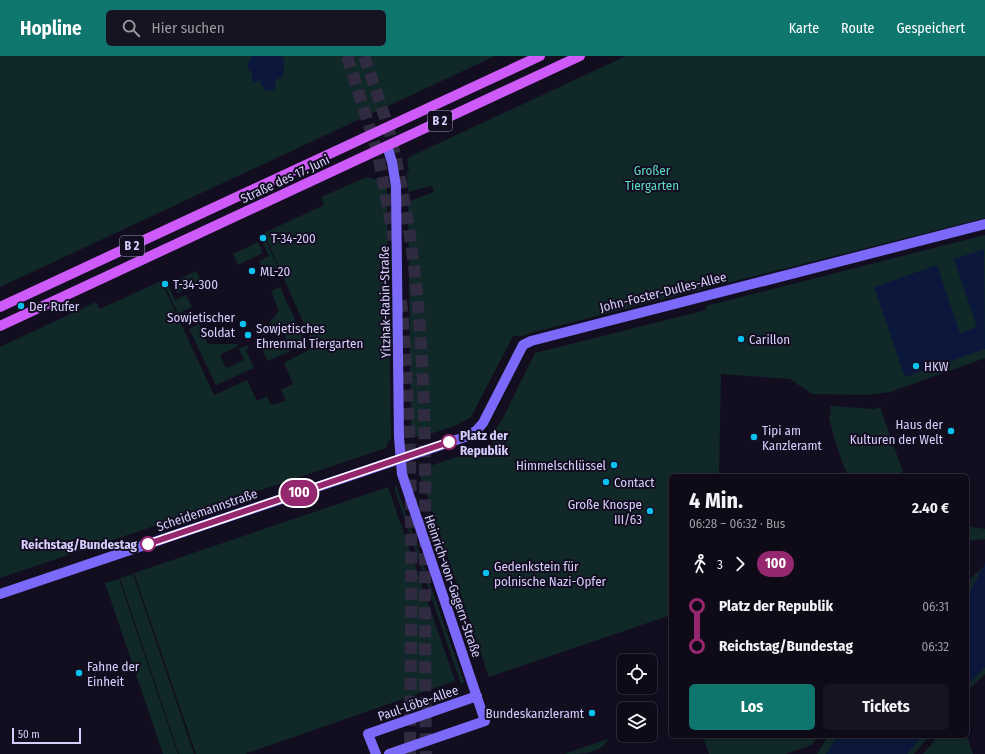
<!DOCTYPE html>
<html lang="de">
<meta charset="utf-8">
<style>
:root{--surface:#0e0a18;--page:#171321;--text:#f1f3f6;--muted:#9b9aa2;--line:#2e2b37;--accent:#0f766e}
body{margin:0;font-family:"Fira Sans Condensed",sans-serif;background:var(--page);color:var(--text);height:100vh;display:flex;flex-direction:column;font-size:15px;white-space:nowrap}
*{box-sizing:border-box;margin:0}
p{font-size:13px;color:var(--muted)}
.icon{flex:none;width:22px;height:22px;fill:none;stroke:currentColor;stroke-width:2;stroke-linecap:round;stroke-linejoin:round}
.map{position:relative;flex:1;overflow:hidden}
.side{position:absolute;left:669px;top:418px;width:300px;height:264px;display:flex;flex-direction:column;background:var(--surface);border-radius:6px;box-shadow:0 2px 6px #0003,0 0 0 1px var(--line)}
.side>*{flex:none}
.badge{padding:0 8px;border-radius:13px;font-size:14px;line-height:26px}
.controls{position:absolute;left:617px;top:598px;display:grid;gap:8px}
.controls a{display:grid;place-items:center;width:40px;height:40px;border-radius:6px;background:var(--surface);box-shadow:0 2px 6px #0003,0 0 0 1px var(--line);font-size:20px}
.scale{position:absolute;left:12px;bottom:10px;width:69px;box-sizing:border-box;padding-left:4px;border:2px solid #d8cefd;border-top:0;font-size:11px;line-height:14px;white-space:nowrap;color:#d8cefd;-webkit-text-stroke:3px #120e20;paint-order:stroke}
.map>.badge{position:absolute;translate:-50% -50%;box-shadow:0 0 0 2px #fff}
.legs{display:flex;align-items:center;gap:6px;height:44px;padding:0 20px;font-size:13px}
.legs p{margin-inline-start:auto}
.headline{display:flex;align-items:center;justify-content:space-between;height:68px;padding:0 20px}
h1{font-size:22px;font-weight:700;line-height:30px}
.cta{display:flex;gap:8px;margin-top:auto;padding:8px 20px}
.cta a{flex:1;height:46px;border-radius:6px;background:var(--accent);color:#fff;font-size:16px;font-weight:700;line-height:46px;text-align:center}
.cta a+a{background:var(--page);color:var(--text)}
ul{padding:0 20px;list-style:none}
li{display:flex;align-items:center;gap:14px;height:40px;font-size:15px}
li i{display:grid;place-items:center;width:6px;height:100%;margin:0 5px;background:currentColor}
li i::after{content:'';width:10px;height:10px;margin:-5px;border:3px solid;border-radius:50%;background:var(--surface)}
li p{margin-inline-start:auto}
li:first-child i{background:linear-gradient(#0000 50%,currentColor 0)}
li:last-child i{background:linear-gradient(currentColor 50%,#0000 0)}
header{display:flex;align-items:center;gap:24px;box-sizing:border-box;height:56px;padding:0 20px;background:var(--accent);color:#fff}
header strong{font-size:19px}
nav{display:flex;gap:22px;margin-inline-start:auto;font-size:14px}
.search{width:280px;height:36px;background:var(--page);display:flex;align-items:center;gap:10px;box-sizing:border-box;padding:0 14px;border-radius:6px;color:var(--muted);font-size:15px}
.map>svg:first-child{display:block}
.green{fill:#112829}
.water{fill:#0b183b}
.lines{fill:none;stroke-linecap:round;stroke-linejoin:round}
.highway-tunnel{stroke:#302b41;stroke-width:12;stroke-dasharray:12 6;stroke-linecap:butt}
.secondary{stroke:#7b69f9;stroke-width:10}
.primary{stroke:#cd5af9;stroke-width:10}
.line-1-casing{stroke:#fff;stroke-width:9}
.line-1{stroke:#95276e;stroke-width:6}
.poi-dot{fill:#09c0ee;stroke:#120e20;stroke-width:1.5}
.stop-1-dot{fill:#fff;stroke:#95276e;stroke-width:2}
.labels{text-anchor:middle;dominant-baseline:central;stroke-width:4;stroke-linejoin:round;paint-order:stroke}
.shield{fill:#120e20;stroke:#9d94bb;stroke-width:1}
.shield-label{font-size:12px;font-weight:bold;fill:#d8cefd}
.park-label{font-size:13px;fill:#5ddac7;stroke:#120e20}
.street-label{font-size:13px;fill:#d8cefd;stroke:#120e20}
.poi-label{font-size:13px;fill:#d8cefd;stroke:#120e20;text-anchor:start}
.stop-label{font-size:13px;font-weight:bold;fill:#d8cefd;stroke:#120e20;text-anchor:start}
</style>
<header>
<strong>Hopline</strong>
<div class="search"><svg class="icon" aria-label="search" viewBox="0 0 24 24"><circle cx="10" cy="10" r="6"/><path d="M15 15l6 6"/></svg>Hier suchen</div>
<nav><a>Karte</a><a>Route</a><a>Gespeichert</a></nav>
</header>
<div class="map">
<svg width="985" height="698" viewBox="0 0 985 698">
<rect width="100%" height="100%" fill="#120e20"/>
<path class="green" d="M0 0H495L0 231Z
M626 0H985V162L534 276 523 280H513L471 361 457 369 418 382 411 374 408 146 433 136 434 133 431 130 408 136 407 115 409 114 407 104 409 101Z
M367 121 387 127 391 384 389 385 386 392 0 522V291L96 246 100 253 161 225 214 339 247 324 257 345 267 340 271 349 286 345 281 334 293 328 284 307 314 291 264 177 324 149 321 141Z
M390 126H391L395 383 394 384Z
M985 179V302L890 336 867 339 812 338 790 323 721 318 719 420H671V559L489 621 419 417 421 416V413L493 389 490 381 503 362 535 297 706 254V250Z
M266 185 278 211 265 217 259 205 269 200 263 187Z
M258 186 263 197 238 209 233 198Z
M196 215 202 226 177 237 172 226Z
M169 231 175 244 186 239 192 251 178 258 166 232Z
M280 231 306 288 268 305 259 288 256 289 255 285 265 281 270 292 287 284 281 271 262 279 261 277 279 255 271 235Z
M199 268 208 288H237L238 290 220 299 226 312 244 304 239 293 247 289 249 292 246 294 254 312 216 329 189 273Z
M830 350 875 353 880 351 903 416 891 420H849C842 410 832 375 829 361L831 358Z
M395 429H396L464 626 461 628 395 435Z
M388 431 455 625 245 698H196L134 517Z
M967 470 985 473V483L967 485Z
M983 511 972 533 967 537V526Z
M133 518 194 698H179L120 522Z
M119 523 178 698H163L105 527Z
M985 611V618L967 635V629Z
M703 680H818L812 689 785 698H709Z
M828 680H838L826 698H817Z
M922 680H929L914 698H907Z
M938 680H967L973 698H923Z
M608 683C601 698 582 698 564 698Z"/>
<path class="water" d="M251 0H281L284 3 283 22 276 23 275 32 272 35 264 34 260 25 253 26 252 18 247 11Z
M984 193 985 293 905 321 874 231 937 209 960 277 977 271 954 203Z
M985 507V611L967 629V537L972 532Z
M838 680H922L907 698H826Z"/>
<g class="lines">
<path class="highway-tunnel" d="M347 0 378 98 394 184
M364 0C374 30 386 60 393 91 423 215 426 351 425 478 425 552 425 625 426 698
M401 244C415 394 411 547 410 698"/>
<path class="secondary" d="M387 90 392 106 396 130 399 381 402 418 485 665 389 698
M0 538 465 381 476 375 483 367 523 289 531 285 985 168
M376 698 368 678 477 640"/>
<path class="primary" d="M0 251 540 0
M0 270 580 0"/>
</g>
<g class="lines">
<g class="line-1-casing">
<path id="line-1" d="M148 488 449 386"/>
</g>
<use href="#line-1" class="line-1"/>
</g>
<g class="poi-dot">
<circle cx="263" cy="182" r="4"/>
<circle cx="252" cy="215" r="4"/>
<circle cx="165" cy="228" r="4"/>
<circle cx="21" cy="250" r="4"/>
<circle cx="243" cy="268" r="4"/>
<circle cx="248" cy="279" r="4"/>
<circle cx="741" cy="283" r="4"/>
<circle cx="916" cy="310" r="4"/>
<circle cx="951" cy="375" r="4"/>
<circle cx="754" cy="381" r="4"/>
<circle cx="614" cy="409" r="4"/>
<circle cx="606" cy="426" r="4"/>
<circle cx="650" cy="455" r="4"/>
<circle cx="486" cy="517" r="4"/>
<circle cx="79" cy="617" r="4"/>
<circle cx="592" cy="657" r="4"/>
</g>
<g class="stop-1-dot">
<circle cx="449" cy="386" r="7"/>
<circle cx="148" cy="488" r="7"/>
</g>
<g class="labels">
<g class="shield">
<rect x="428" y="55" width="24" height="20" rx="3"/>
<rect x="120" y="180" width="24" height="20" rx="3"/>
</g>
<g class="shield-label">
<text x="440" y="65">B 2</text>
<text x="132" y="190">B 2</text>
</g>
<g class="park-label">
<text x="652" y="114">Großer<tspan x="652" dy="15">Tiergarten</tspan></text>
</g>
<g class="street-label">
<text transform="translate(285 123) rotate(-25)">Straße des 17. Juni</text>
<text transform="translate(663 236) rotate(-14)">John-Foster-Dulles-Allee</text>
<text transform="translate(385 246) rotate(-91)">Yitzhak-Rabin-Straße</text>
<text transform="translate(207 454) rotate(-19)">Scheidemannstraße</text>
<text transform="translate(453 530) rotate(71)">Heinrich-von-Gagern-Straße</text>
<text transform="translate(418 647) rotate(-19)">Paul-Löbe-Allee</text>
</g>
<g class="poi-label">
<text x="271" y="182">T-34-200</text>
<text x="260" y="215">ML-20</text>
<text x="173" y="228">T-34-300</text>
<text x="29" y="250">Der Rufer</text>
<text x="235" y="261" text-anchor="end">Sowjetischer<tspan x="235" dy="15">Soldat</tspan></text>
<text x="256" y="272">Sowjetisches<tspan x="256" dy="15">Ehrenmal Tiergarten</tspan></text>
<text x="749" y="283">Carillon</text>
<text x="924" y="310">HKW</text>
<text x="943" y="368" text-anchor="end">Haus der<tspan x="943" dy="15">Kulturen der Welt</tspan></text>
<text x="762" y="374">Tipi am<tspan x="762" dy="15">Kanzleramt</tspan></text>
<text x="606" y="409" text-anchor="end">Himmelschlüssel</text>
<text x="614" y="426">Contact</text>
<text x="642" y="448" text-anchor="end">Große Knospe<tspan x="642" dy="15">III/63</tspan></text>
<text x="494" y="510">Gedenkstein für<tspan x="494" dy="15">polnische Nazi-Opfer</tspan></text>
<text x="87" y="610">Fahne der<tspan x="87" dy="15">Einheit</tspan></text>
<text x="584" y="657" text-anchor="end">Bundeskanzleramt</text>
</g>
<g class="stop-label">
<text x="460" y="379">Platz der<tspan x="460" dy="15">Republik</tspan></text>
<text x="137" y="488" text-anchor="end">Reichstag/Bundestag</text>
</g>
</g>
</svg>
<div class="controls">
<a><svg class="icon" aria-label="locate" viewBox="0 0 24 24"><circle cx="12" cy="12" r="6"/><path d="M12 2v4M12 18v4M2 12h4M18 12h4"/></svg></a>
<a><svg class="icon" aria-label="layers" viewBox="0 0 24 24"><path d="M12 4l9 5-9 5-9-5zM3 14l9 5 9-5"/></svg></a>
</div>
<div class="scale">50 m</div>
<b class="badge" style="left:299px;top:437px;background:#95276e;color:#fff">100</b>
<section class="side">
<div class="headline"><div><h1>4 Min.</h1><p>06:28 – 06:32 · Bus</p></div><b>2.40 €</b></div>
<div class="legs"><svg class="icon" aria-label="walk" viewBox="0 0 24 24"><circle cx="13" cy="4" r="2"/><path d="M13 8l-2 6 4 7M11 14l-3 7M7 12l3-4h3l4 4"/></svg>3<svg class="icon" aria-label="forward" viewBox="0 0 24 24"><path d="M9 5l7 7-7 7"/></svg><b class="badge" style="background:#95276e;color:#fff">100</b></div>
<ul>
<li><i style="color:#95276e"></i><b>Platz der Republik</b><p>06:31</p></li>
<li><i style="color:#95276e"></i><b>Reichstag/Bundestag</b><p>06:32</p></li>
</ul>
<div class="cta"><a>Los</a><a>Tickets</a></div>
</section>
</div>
